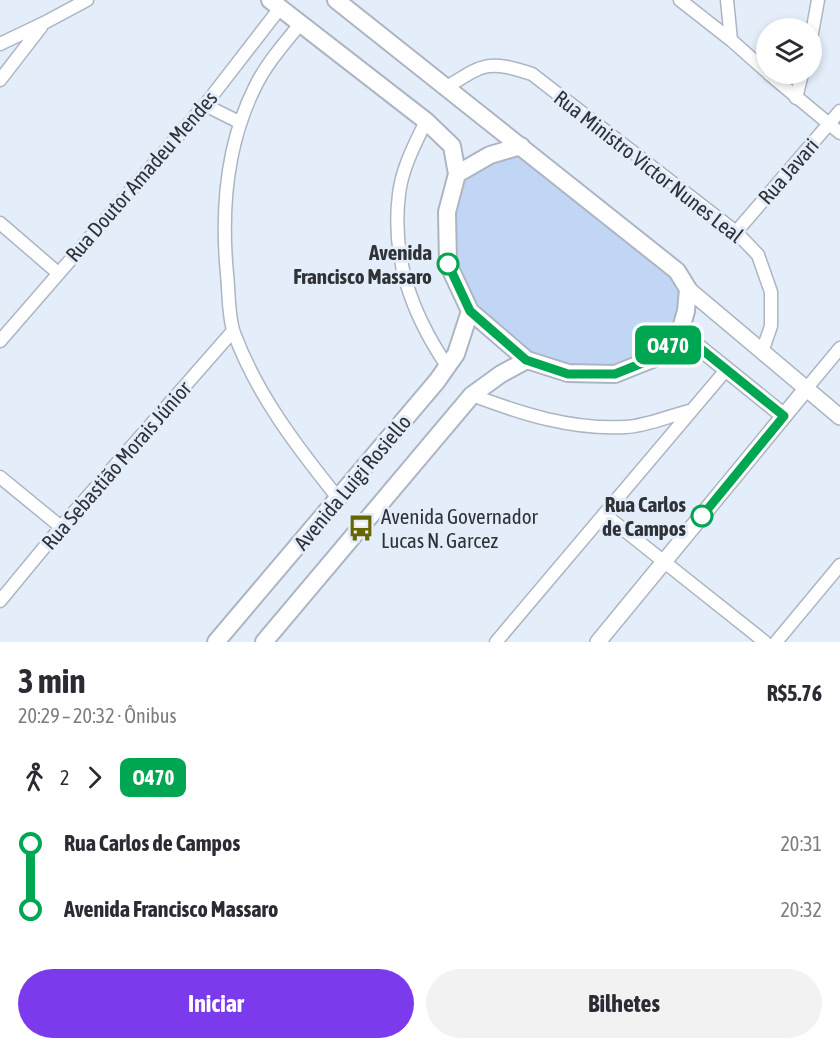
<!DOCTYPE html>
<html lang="pt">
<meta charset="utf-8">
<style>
:root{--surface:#fff;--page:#f2f2f3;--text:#2b2b33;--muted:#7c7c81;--accent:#7c3aed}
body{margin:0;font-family:"Asap Condensed",sans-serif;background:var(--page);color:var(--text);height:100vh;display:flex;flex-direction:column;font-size:22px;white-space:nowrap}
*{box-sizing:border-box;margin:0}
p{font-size:20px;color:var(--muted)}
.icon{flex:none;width:33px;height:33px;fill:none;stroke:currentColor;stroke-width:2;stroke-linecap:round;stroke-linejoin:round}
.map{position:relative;height:642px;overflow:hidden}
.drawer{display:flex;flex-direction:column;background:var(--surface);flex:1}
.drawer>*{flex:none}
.badge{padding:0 12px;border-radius:9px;font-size:21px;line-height:39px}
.buttons{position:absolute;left:756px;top:18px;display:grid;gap:12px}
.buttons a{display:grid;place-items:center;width:66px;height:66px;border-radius:50%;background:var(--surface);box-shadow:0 3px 9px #0003;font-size:30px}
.map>.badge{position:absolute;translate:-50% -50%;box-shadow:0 0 0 3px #fff}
.legs{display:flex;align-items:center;gap:9px;height:66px;padding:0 18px;font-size:20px}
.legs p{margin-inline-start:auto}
.summary{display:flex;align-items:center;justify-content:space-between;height:102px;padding:0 18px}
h1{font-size:33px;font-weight:700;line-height:45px}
.primary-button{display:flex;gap:12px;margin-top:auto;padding:12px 18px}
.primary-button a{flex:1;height:69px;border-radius:36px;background:var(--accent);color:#fff;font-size:24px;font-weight:700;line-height:69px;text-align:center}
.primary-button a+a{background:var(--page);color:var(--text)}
ul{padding:0 18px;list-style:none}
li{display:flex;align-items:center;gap:21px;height:66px;font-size:22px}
li i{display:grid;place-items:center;width:9px;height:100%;margin:0 8px;background:currentColor}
li i::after{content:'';width:15px;height:15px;margin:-8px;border:4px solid;border-radius:50%;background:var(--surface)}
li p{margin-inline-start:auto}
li:first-child i{background:linear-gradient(#0000 50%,currentColor 0)}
li:last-child i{background:linear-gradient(currentColor 50%,#0000 0)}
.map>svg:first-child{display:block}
.green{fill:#c1d6f5}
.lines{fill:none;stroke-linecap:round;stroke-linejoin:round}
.minor-casing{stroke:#adb5c2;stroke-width:15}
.tertiary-casing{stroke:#adb5c2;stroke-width:18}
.secondary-casing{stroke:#adb5c2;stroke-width:20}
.minor{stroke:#fff;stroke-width:12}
.tertiary{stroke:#fff;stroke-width:15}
.secondary{stroke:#fff;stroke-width:16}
.line-1-casing{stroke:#fff;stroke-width:14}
.line-1{stroke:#00a651;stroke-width:9}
.stop-1-dot{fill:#fff;stroke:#00a651;stroke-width:3}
.labels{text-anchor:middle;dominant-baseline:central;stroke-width:6;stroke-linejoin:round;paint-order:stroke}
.street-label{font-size:21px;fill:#2f3237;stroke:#e4edfa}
.stop-label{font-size:21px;font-weight:bold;fill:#2f3237;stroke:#e4edfa;text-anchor:end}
.poi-label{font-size:21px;fill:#2f3237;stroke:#e4edfa;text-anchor:start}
</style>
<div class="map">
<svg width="840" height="642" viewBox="0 0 840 642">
<rect width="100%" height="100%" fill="#e4edfa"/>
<path class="green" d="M521 153 672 274 680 289 679 310 673 328 648 351 612 365 569 366 531 354 475 306 455 262 453 212 461 178 492 160Z"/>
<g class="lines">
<g class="minor-casing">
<path id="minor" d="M680 0 731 40 766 71
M727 0 731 40
M300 24C284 44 266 64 255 87 226 145 221 211 227 274 229 292 228 316 234 333 257 395 297 447 338 498
M812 33 818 0
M0 44 44 23 87 0
M769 74 840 133
M0 80 41 27
M447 87C485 63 488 60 532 74L736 232 758 255 771 292V326L762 352
M796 98 802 74
M205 105 239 122
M426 121C415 144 402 168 399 194 391 258 412 314 447 366
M0 223 58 273
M736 232 840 111
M0 341 205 105 280 8
M806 389 840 348
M472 395C522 414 572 430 626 427 646 426 669 416 689 411
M0 477 61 527
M604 514 765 642
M0 601 61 527 233 331
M496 642 726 370
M776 642 840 565"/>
</g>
<g class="tertiary-casing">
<path id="tertiary" d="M688 289 840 417
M680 332 784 416
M598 642 806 389"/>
</g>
<g class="secondary-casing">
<path id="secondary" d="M270 0 426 121 452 146 457 174 447 212 448 264 470 311 527 360 568 373 615 374 655 358 680 332 686 311 688 289 677 271 336 0
M457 174 490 155 521 146
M216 642 437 381 456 354 470 311
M264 642 472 395 501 374 527 360"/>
</g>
<use href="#minor" class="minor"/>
<use href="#tertiary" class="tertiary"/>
<use href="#secondary" class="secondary"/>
</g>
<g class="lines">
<g class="line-1-casing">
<path id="line-1" d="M448 264 470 311 526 360 568 374H615L655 358 680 332 784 416 702 516"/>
</g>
<use href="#line-1" class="line-1"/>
</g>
<defs>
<g id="bus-bare" transform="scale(2.07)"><path d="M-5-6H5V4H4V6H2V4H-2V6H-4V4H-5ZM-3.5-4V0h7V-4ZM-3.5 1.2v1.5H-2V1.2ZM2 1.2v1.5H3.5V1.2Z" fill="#660" stroke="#e4edfa" stroke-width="2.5" paint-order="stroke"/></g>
</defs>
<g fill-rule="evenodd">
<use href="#bus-bare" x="361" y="528"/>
</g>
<g class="stop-1-dot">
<circle cx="448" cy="264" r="10"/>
<circle cx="702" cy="516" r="10"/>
</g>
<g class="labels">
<g class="street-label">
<text transform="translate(649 166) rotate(38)">Rua Ministro Victor Nunes Leal</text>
<text transform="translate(788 171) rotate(-49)">Rua Javari</text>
<text transform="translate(141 176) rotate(-49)">Rua Doutor Amadeu Mendes</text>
<text transform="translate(116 465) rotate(-49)">Rua Sebastião Morais Júnior</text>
<text transform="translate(352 482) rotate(-50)">Avenida Luigi Rosiello</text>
</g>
<g class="stop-label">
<text x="432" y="252">Avenida<tspan x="432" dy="24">Francisco Massaro</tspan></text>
<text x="686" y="504">Rua Carlos<tspan x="686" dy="24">de Campos</tspan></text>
</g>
<g class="poi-label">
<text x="381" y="516">Avenida Governador<tspan x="381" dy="24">Lucas N. Garcez</tspan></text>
</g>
</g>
</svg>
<div class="buttons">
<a><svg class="icon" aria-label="layers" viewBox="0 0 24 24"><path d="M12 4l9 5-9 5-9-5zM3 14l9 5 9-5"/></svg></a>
</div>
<b class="badge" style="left:668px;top:345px;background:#00a651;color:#fff">O470</b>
</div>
<section class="drawer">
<div class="summary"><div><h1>3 min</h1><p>20:29 – 20:32 · Ônibus</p></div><b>R$5.76</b></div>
<div class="legs"><svg class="icon" aria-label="walk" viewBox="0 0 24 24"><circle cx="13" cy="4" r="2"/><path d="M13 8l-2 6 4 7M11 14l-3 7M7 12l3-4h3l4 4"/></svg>2<svg class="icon" aria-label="forward" viewBox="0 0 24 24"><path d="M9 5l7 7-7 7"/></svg><b class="badge" style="background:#00a651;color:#fff">O470</b></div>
<ul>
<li><i style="color:#00a651"></i><b>Rua Carlos de Campos</b><p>20:31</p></li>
<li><i style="color:#00a651"></i><b>Avenida Francisco Massaro</b><p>20:32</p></li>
</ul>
<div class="primary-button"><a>Iniciar</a><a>Bilhetes</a></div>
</section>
